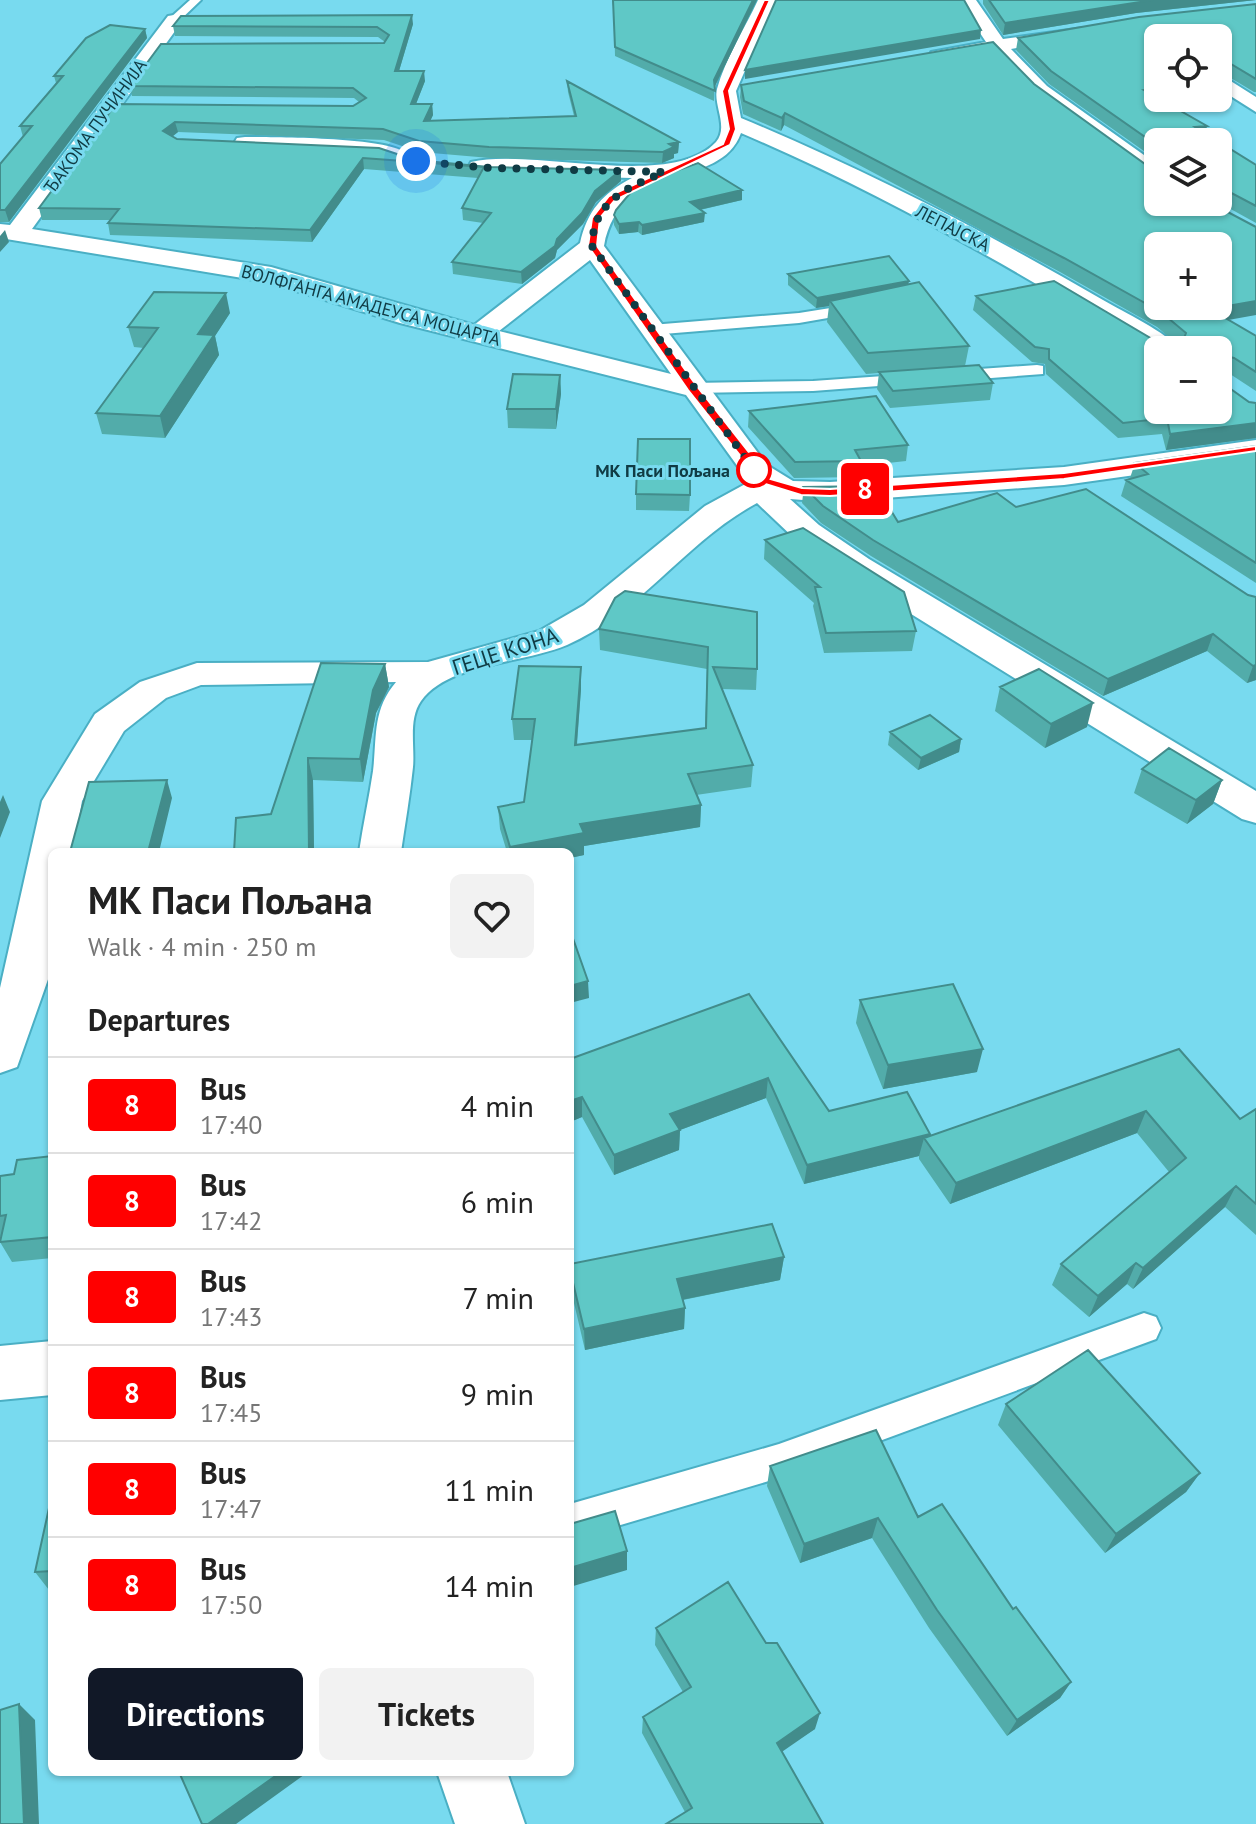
<!DOCTYPE html>
<meta charset="utf-8">
<style>
:root{--surface:#fff;--page:#f2f2f2;--text:#222;--muted:#767676;--line:#e0e0e0;--accent:#111827}
body{margin:0;font-family:"PT Sans",sans-serif;background:var(--page);color:var(--text);height:100vh;display:flex;flex-direction:column;font-size:30px;white-space:nowrap}
*{box-sizing:border-box;margin:0}
p{font-size:26px;color:var(--muted)}
.icon{flex:none;width:44px;height:44px;fill:none;stroke:currentColor;stroke-width:2;stroke-linecap:round;stroke-linejoin:round}
.map{position:relative;flex:1;overflow:hidden}
.side{position:absolute;left:48px;top:848px;width:526px;height:928px;display:flex;flex-direction:column;background:var(--surface);border-radius:12px;box-shadow:0 2px 6px #0004}
.side>*{flex:none}
.badge{padding:0 16px;border-radius:6px;font-size:28px;line-height:52px}
.tools{position:absolute;left:1144px;top:24px;display:grid;gap:16px}
.tools a{display:grid;place-items:center;width:88px;height:88px;border-radius:12px;background:var(--surface);box-shadow:0 2px 6px #0004;font-size:40px}
.you{position:absolute;width:40px;height:40px;margin:-20px;border:6px solid #fff;border-radius:50%;background:#1a73e8;box-shadow:0 0 0 12px #1a73e833}
.map>.badge{position:absolute;translate:-50% -50%;box-shadow:0 0 0 4px #fff}
h2{padding:0 40px;font-size:30px;line-height:72px}
.round{display:grid;place-items:center;flex:none;width:84px;height:84px;border-radius:12px;background:var(--page)}
.headline{display:flex;align-items:center;justify-content:space-between;height:136px;padding:0 40px}
h1{font-size:38px;font-weight:800;line-height:60px}
.cta{display:flex;gap:16px;margin-top:auto;padding:16px 40px}
.cta a{flex:1;height:92px;border-radius:12px;background:var(--accent);color:#fff;font-size:32px;font-weight:800;line-height:92px;text-align:center}
.cta a+a{background:var(--page);color:var(--text)}
ul{padding:0;list-style:none}
li{display:flex;align-items:center;gap:24px;height:96px;padding:0 40px;border-top:2px solid var(--line)}
li div{flex:1}
li b{display:block;font-size:30px}
li em{font-style:normal}
li .badge{min-width:88px;font-weight:700;text-align:center}
.map>svg:first-child{display:block}
.lines{fill:none;stroke-linecap:round;stroke-linejoin:round}
.lane-casing{stroke:#4aafc4;stroke-width:4}
.street-casing{stroke:#4aafc4;stroke-width:4}
.lane{fill:#fff;fill-rule:evenodd}
.street{fill:#fff;fill-rule:evenodd}
.wall{fill:#52acaa}
.shaded-wall{fill:#428c8b}
.building{fill:#5fc8c6;stroke:#428c8b;stroke-width:2;fill-rule:evenodd}
.line{fill:#f00;stroke:#fff;stroke-width:2}
.walk{stroke:#103b44;stroke-width:8;stroke-dasharray:0 14.4}
.stop-dot{fill:#fff;stroke:#f00;stroke-width:4}
.labels{text-anchor:middle;dominant-baseline:central;stroke-width:6;stroke-linejoin:round;paint-order:stroke}
.far-street-label{font-size:18px;fill:#103b44;stroke:#78daef}
.far-stop-label{font-size:18px;font-weight:bold;fill:#103b44;stroke:#78daef;text-anchor:end}
.street-label{font-size:22px;fill:#103b44;stroke:#78daef}
</style>
<div class="map">
<svg width="1256" height="1824" viewBox="0 0 1256 1824">
<rect width="100%" height="100%" fill="#78daef"/>
<g class="lines">
<g class="lane-casing">
<path id="lane" d="M190 0H201L178 22H170V18Z
M862 303 868 305V311L799 323 651 335 643 330 651 325 799 313Z
M1037 365 1043 366V374L951 381 943 376 951 371Z
M912 374 920 379 918 383 813 391 692 393 684 388 692 383 813 381Z
M1144 1313 1156 1317 1161 1328 1156 1339 779 1478 570 1540V1504L779 1444Z"/>
</g>
<g class="street-casing">
<path id="street" d="M758 0H776L736 91 741 118C866 170 986 232 1103 300 1123 312 1167 332 1180 350H1158L1156 356C1022 273 886 195 741 133 720 192 620 158 604 246L767 465 793 481 830 482 1064 467 1256 440V458L1064 485 830 502 790 499 819 525 869 559 1256 791V823L1242 819 845 573 795 539 757 503C686 541 640 613 567 645 526 663 448 663 421 701 408 719 415 747 413 767 410 796 405 824 401 852H359C363 825 369 798 373 771 377 738 372 710 396 682L201 685 166 698 124 731 82 801 73 852H52V968L17 1067 0 1073V988L42 801 95 714 140 682 197 663 428 662 539 631 584 605 705 506 749 482 686 395 400 323 267 282 0 238V224L10 225 168 16 174 15 183 20 32 229 271 267 474 325 580 243C587 211 603 193 632 178L479 174 471 172 468 167 471 162C532 147 671 191 716 142 729 127 713 105 717 89 725 59 745 28 758 0ZM590 260 671 374 499 331Z
M958 0H976L1003 39 1083 28V36L1011 49 1047 86 1158 165V182L1150 180 1033 94 993 52 931 60V52L986 42Z
M1218 73 1256 97V112L1218 88Z
M245 137C271 137 393 137 406 154L395 161 326 152 237 148 234 143 237 138Z
M52 1341V1395L0 1400V1346Z
M437 1772H507L525 1824H455Z"/>
</g>
<use href="#lane" class="lane"/>
<use href="#street" class="street"/>
</g>
<path class="wall" d="M612 0H757L714 88V101L615 56 614 13Z
M983 0H1256L1136 13 1003 35 983 4Z
M1256 4V92H1254L1219 71 1218 76 1223 95H1218V38L1158 98H1188L1162 100 1207 126 1205 133 1256 165V223L1218 202V142H1158V161L1049 84 1016 50 1018 38Z
M413 24 399 71 425 81 416 104H432L433 115 430 121 574 116 568 92 567 81 679 142 678 153 674 154V158L662 163 490 158 420 152 384 140 178 132 172 137 177 139 415 160 621 181 596 202 583 224 557 250 555 258 522 284 453 274 452 262 483 223 463 220 462 208 478 178 364 169 312 242 110 235 108 223 110 220H42L39 208 116 104 353 106 359 102 354 98 132 96 130 86 384 43 385 42 378 37 175 36 173 26Z
M145 29 147 38 9 222H0V164L23 137 20 126 56 83 54 76Z
M741 85 1229 320 1256 336V391L1230 374 1221 372V382L1249 402 1256 403V438L1166 450 1162 434 1118 438 1046 374 1045 364 1032 362 973 310 976 296 1159 343 1170 338 1157 327 1060 272 784 125 781 131 743 114 740 97Z
M742 190V200L700 210 704 222 642 235 638 232 619 234 614 225V215Z
M788 274 908 284 969 346 965 366 993 383 990 400 890 408 877 389 879 373 866 374 827 322 829 306 816 308 788 285Z
M230 313 215 336 219 355 165 438 102 434 96 413 144 348 134 347 128 327Z
M560 375 561 394 556 429 508 428 507 409Z
M749 411 908 445 906 461 861 466 859 477 794 478 748 427Z
M1256 446V583L1121 496 1126 480 1130 478 1135 463Z
M804 487 898 522 1016 507 1248 595 1256 680 1247 683 1207 651 1103 696 871 556 821 523 802 503Z
M636 494 690 495 689 511 636 510Z
M765 540 916 631 912 651 824 653 813 606 814 603 764 559Z
M615 598 757 669 756 690 722 689 753 765 751 787 696 795 701 805 700 827 584 846V855L570 858V852H507L500 829 498 807 524 802 532 740H514L512 719 581 667V689L577 745 705 728 707 669 600 650 599 629Z
M321 663 385 664 389 687 376 713 363 782 313 780 314 852H234L271 814Z
M1000 687 1087 727 1045 748 995 711Z
M890 732 961 739 959 752 918 770 888 745Z
M1142 769 1222 780 1213 804 1187 824 1134 793Z
M749 994 829 1111 930 1134 929 1136 1179 1049 1240 1119 1256 1109V1235L1225 1207 1133 1289 1127 1284 1089 1317 1052 1285 1061 1264 1169 1172 1137 1133 950 1204 919 1159V1156L804 1184 766 1098 680 1130 679 1150 614 1175 582 1117 570 1122V1059Z
M860 1000 977 1072 883 1089 856 1023Z
M52 1156V1258L12 1262 0 1242 2 1236 0 1237V1176L14 1174Z
M784 1257 780 1280 683 1300 685 1308 684 1329 585 1350 570 1286V1264Z
M1006 1404 1200 1473 1186 1492 1105 1553 998 1425Z
M770 1466 918 1517 1013 1609 1071 1682 1060 1698 1007 1736 929 1628 872 1538 800 1563 767 1486Z
M52 1508V1590H49L35 1572Z
M656 1628 815 1729 685 1812 642 1733 643 1717 683 1692 655 1645Z"/>
<path class="shaded-wall" d="M753 0H757L713 90 714 80Z
M1153 0H1256L1136 13 1003 35 1005 23Z
M412 15 413 24 396 81 395 71Z
M145 29 147 38 9 222 5 210Z
M981 30 980 39 745 79V70Z
M424 71 425 81 412 114 411 104Z
M1227 82 1223 95H1218V83Z
M1158 88V98H1188L1141 102 1144 90Z
M432 104 433 115 425 132 424 121Z
M785 113 784 125 781 131 782 118Z
M175 122 178 132 165 142 163 131Z
M1207 126 1203 139 1195 127Z
M679 142 678 153 674 154V158L662 163 663 152 669 144Z
M363 158 364 169 312 242 310 230Z
M621 170V181L596 202 583 224 557 250 555 258 522 284 521 272 557 239 595 191Z
M742 190V200L690 212V202Z
M705 213 704 222 642 235V225Z
M639 222 638 232 619 234V224Z
M5 230 9 242 0 252V236Z
M909 281 907 291 830 301 829 306 816 308 817 298Z
M226 293 230 313 215 336 219 355 165 438 160 416 198 334Z
M1256 301V315L1206 324 1210 309Z
M560 375 561 394 556 429V409Z
M1256 423V438L1166 450 1170 434Z
M1213 634 1207 651 1103 696 1108 679Z
M385 664 389 687 376 713 363 782 360 759 373 690Z
M1256 665V680L1247 683 1253 666Z
M581 667V689L575 767V745Z
M1093 703 1087 727 1045 748 1051 724Z
M961 739 959 752 918 770 921 758Z
M308 758 313 780 314 852H309Z
M167 780 172 798 159 852H148Z
M1222 780 1213 804 1187 824 1196 800Z
M3 795 10 812 0 838V802Z
M701 805 700 827 584 846V855L570 858V852H510V847L580 824Z
M588 981 589 998 570 1003V986Z
M983 1049 977 1072 883 1089 888 1065Z
M768 1078 766 1098 680 1130 679 1150 614 1175V1155L670 1114Z
M582 1097V1117L570 1122V1101Z
M1146 1111 1137 1133 950 1204 956 1183Z
M930 1134 927 1143 924 1138 919 1156 804 1184 807 1165Z
M1236 1186 1225 1207 1133 1289 1143 1268Z
M784 1257 780 1280 676 1301 677 1279Z
M1136 1263 1127 1284 1089 1317 1098 1296Z
M685 1308 684 1329 585 1350 584 1329Z
M1200 1473 1186 1492 1105 1553 1116 1534Z
M878 1518 872 1538 800 1563 804 1544Z
M627 1551V1570L570 1587V1568Z
M1071 1682 1060 1698 1007 1736 1017 1720Z
M19 1704 35 1720 39 1824H24Z
M820 1713 815 1729 773 1758 777 1743Z
M281 1772H308L236 1824H208Z"/>
<path class="building" d="M613 0H753L714 80 715 91 615 47Z
M776 0H964L981 30 745 70Z
M989 0H1153L1005 23Z
M1256 4V79L1221 58 1218 76 1227 82 1218 83V38H1158V88L1144 90 1207 126 1195 127 1256 165V206L1218 186V142H1158V146L1051 71 1018 38 1139 17Z
M412 15 395 71H424L411 104H432L424 121 576 116 567 81 679 142 669 144 674 147 663 152 489 147 419 141 383 129 175 122 163 131 177 139 379 148 415 160 489 167 621 170 595 191 582 213 557 239 555 246 521 272 452 262 491 213 462 208 484 167 363 158 310 230 108 223 119 209 39 208 116 104 353 106 366 98 353 88 130 86 161 44 384 43 389 35 377 27 173 26 181 16Z
M110 25 145 29 5 210H0V164L32 126H20L63 76H54L86 38Z
M993 42 1034 84 1152 169 1158 170V202H1209L1256 227V301L1210 309 1256 336V372L1234 358 1221 355V382L1249 402 1256 403V423L1170 434 1167 418 1123 423 1049 359V349L1035 347 976 296 1054 281 1159 343 1164 338H1184L1186 333 1161 312 1064 258 785 113 782 118 744 101 741 85ZM1158 246H1218V306H1158ZM1158 350H1218V410H1158Z
M698 163 742 190 690 202 705 213 642 225 639 222 619 224 614 215 616 210 631 192 650 180Z
M889 256 909 281 817 298 788 274Z
M919 282 969 346 868 353 830 301Z
M154 292 226 293 198 334 214 335 160 416 96 413 158 328 128 327Z
M979 365 993 383 893 391 879 372Z
M513 374 560 375 556 409H507Z
M876 396 908 445 855 450 861 461 795 462 749 411Z
M638 439H690V495L636 494Z
M1256 446V563L1126 480 1148 474 1135 463Z
M876 486 898 522 997 493 1016 507 1086 489 1248 595 1256 597V665L1253 666 1213 634 1108 679 873 540 823 506 804 487Z
M803 528 904 592 916 631 826 633 815 587H820L765 540Z
M625 591 757 612V669L713 667 753 765 688 774 701 805 580 824 584 833 510 847 498 807 524 802 535 719H512L519 666 581 667 575 745 706 728 708 647 599 629 615 598Z
M321 663 385 664 373 690 360 759 308 758 309 852H234L236 818 271 814Z
M1039 669 1093 703 1051 724 1000 687Z
M930 715 961 739 921 758 890 732Z
M1169 748 1222 780 1196 800 1142 769Z
M167 780 148 852H70L89 782Z
M570 930 588 981 570 986Z
M953 984 983 1049 888 1065 860 1000Z
M749 994 829 1111 907 1092 930 1134 807 1165 768 1078 670 1114 680 1130 614 1155 582 1097 570 1101V1059Z
M1179 1049 1240 1119 1256 1109V1204L1236 1186 1143 1268 1136 1263 1098 1296 1061 1264 1186 1158 1146 1111 956 1183 924 1138Z
M52 1156V1237L0 1242 6 1215 0 1216V1176L14 1174 17 1160Z
M772 1224 784 1257 677 1279 685 1308 584 1329 570 1270V1264Z
M1088 1350 1200 1473 1116 1534 1006 1404Z
M876 1430 918 1517 942 1504 1013 1609 1016 1607 1071 1682 1017 1720 937 1610 878 1518 804 1544 770 1466Z
M49 1508H52V1571L35 1572Z
M615 1511 627 1551 570 1568V1524Z
M728 1582 766 1643H777L820 1713 777 1743 823 1824H666L692 1808 643 1717 691 1687 656 1628Z
M19 1704 24 1824H0V1710Z
M179 1772H281L208 1824H202Z"/>
<path class="line" d="M764 0H770L729 91 736 129 730 145 615 200 600 218 597 246 696 385 770 479 802 488 830 489 1064 473 1256 446V451L1064 479 830 496 801 495 762 483 688 390 588 246 592 218 609 196 723 144 729 129 722 91Z"/>
<g class="lines">
<path class="walk" d="M416 161 490 168 664 172C627 188 593 201 592 246L754 470"/>
</g>
<circle class="stop-dot" cx="754" cy="470" r="16"/>
<g class="labels">
<g class="far-street-label">
<text transform="translate(95 126) rotate(-54)">ЂАКОМА ПУЧИНИЈА</text>
<text transform="translate(953 228) rotate(27)">ЛЕПАЈСКА</text>
<text transform="translate(371 305) rotate(15)">ВОЛФГАНГА АМАДЕУСА МОЦАРТА</text>
</g>
<g class="far-stop-label">
<text x="730" y="470">МК Паси Пољана</text>
</g>
<g class="street-label">
<text transform="translate(505 651) rotate(-18)">ГЕЦЕ КОНА</text>
</g>
</g>
</svg>
<div class="tools">
<a><svg class="icon" aria-label="locate" viewBox="0 0 24 24"><circle cx="12" cy="12" r="6"/><path d="M12 2v4M12 18v4M2 12h4M18 12h4"/></svg></a>
<a><svg class="icon" aria-label="layers" viewBox="0 0 24 24"><path d="M12 4l9 5-9 5-9-5zM3 14l9 5 9-5"/></svg></a>
<a>+</a>
<a>−</a>
</div>
<div class="you" style="left:416px;top:161px"></div>
<b class="badge" style="left:865px;top:489px;background:#f00;color:#fff">8</b>
<section class="side">
<div class="headline"><div><h1>МК Паси Пољана</h1><p>Walk · 4 min · 250 m</p></div><a class="round"><svg class="icon" aria-label="heart" viewBox="0 0 24 24"><path d="M12 20l-8-8c-3-5 5-10 8-4 3-6 11-1 8 4z"/></svg></a></div>
<h2>Departures</h2>
<ul>
<li><span class="badge" style="background:#f00;color:#fff">8</span><div><b>Bus</b><p>17:40</p></div><em>4 min</em></li>
<li><span class="badge" style="background:#f00;color:#fff">8</span><div><b>Bus</b><p>17:42</p></div><em>6 min</em></li>
<li><span class="badge" style="background:#f00;color:#fff">8</span><div><b>Bus</b><p>17:43</p></div><em>7 min</em></li>
<li><span class="badge" style="background:#f00;color:#fff">8</span><div><b>Bus</b><p>17:45</p></div><em>9 min</em></li>
<li><span class="badge" style="background:#f00;color:#fff">8</span><div><b>Bus</b><p>17:47</p></div><em>11 min</em></li>
<li><span class="badge" style="background:#f00;color:#fff">8</span><div><b>Bus</b><p>17:50</p></div><em>14 min</em></li>
</ul>
<div class="cta"><a>Directions</a><a>Tickets</a></div>
</section>
</div>
